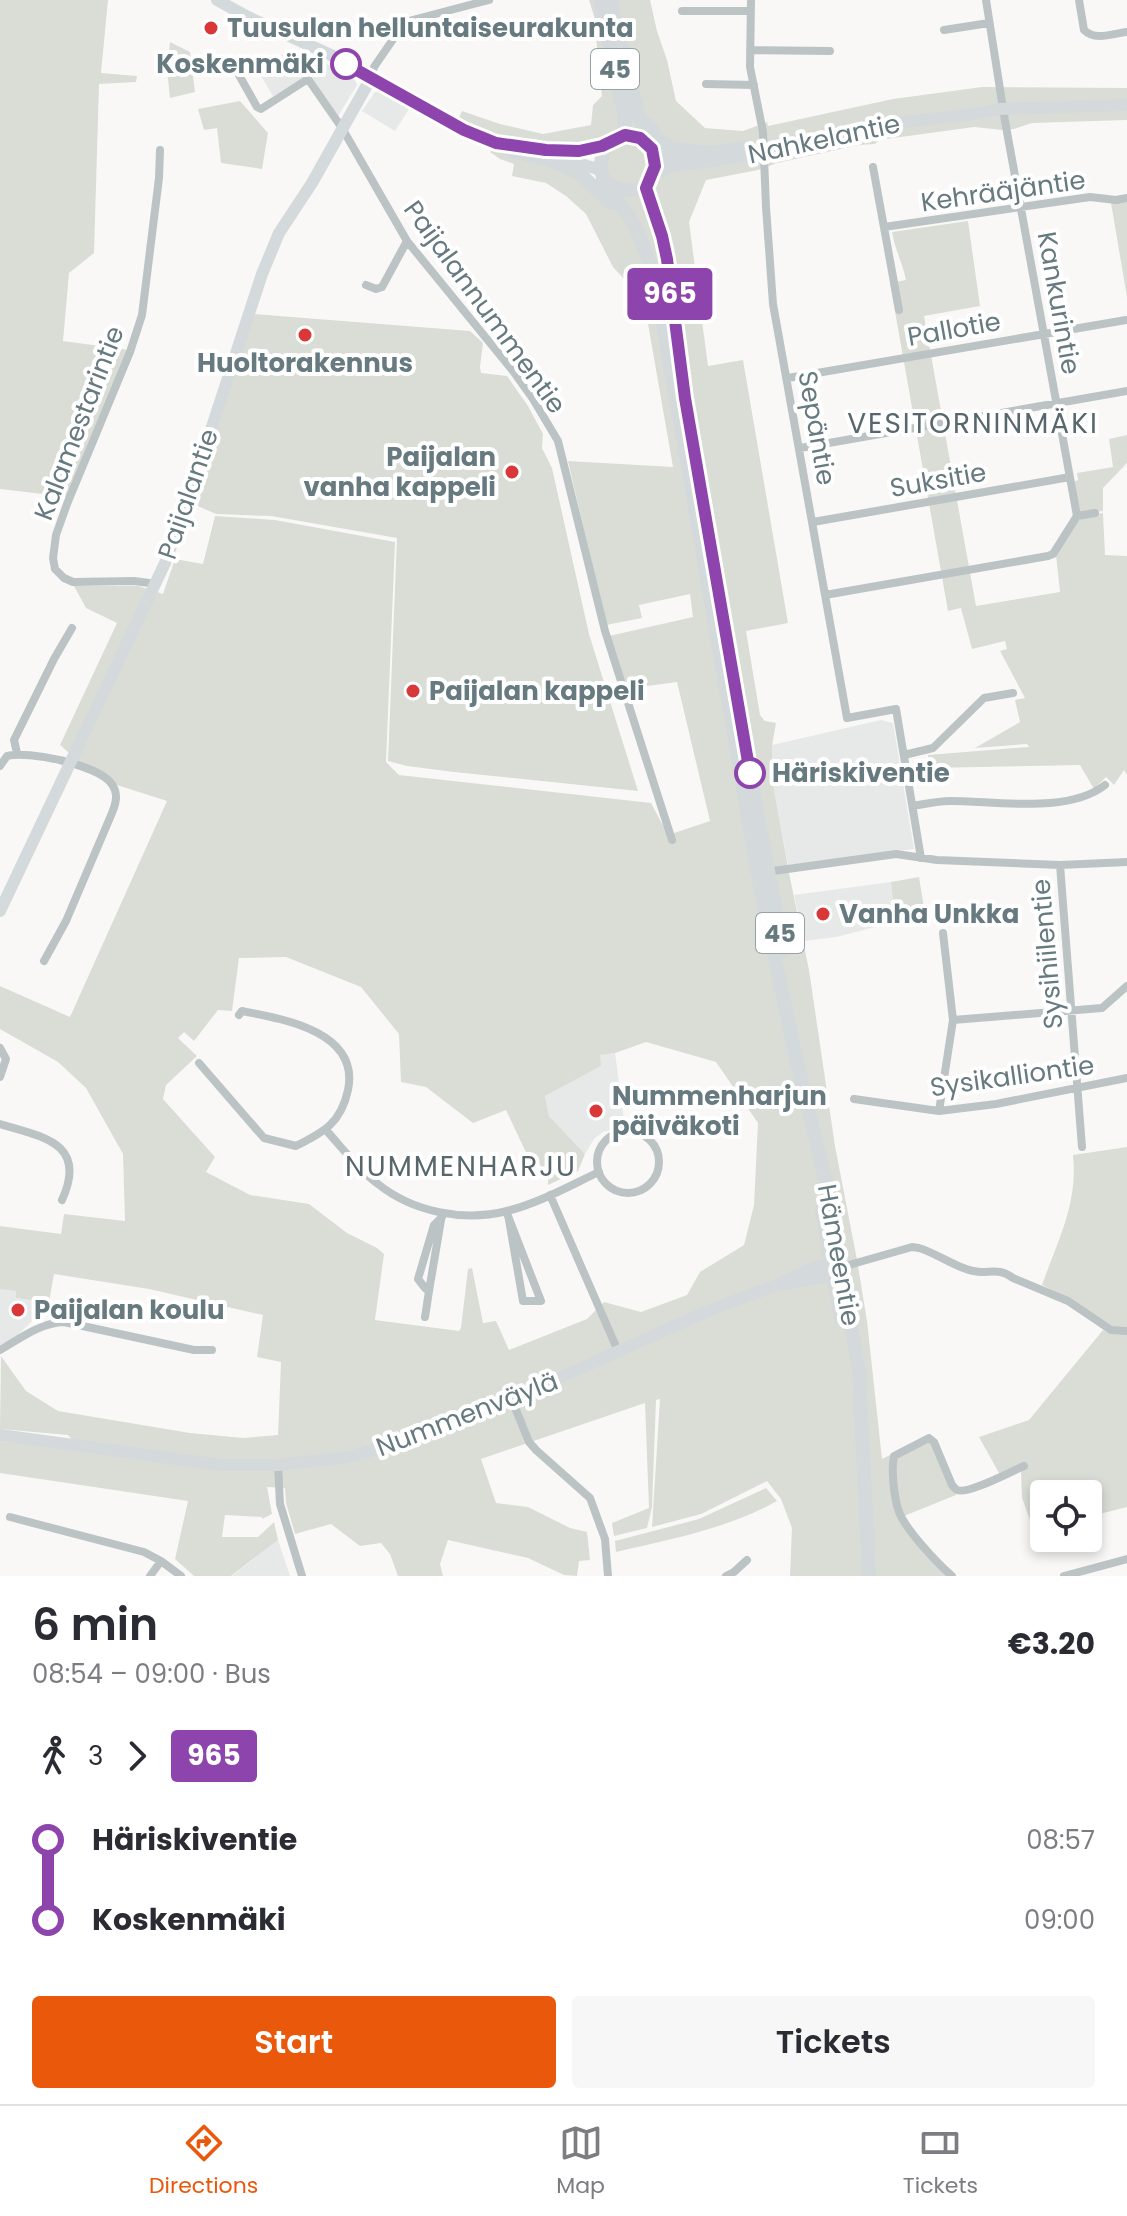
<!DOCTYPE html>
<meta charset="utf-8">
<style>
:root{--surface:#fff;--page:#f7f7f7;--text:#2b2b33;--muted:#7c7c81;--line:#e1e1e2;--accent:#ea580c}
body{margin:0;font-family:Poppins,sans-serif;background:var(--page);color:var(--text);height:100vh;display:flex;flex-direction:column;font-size:30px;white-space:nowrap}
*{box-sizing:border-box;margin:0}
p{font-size:26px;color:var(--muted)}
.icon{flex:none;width:44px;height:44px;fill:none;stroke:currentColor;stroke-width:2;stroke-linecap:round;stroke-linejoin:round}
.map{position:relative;height:1576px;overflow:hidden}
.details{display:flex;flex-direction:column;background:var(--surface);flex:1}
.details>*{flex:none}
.badge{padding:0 16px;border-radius:6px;font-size:28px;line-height:52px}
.buttons{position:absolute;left:1030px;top:1480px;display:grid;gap:16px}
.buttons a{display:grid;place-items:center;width:72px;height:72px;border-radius:8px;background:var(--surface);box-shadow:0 4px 12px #0003;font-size:40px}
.map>.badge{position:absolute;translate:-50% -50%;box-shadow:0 0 0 4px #fff}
.legs{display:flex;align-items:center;gap:12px;height:88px;padding:0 32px;font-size:26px}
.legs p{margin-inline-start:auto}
.summary{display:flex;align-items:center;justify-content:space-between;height:136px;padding:0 32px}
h1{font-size:44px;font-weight:600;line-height:60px}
.action{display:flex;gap:16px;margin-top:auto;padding:16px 32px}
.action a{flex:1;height:92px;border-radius:8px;background:var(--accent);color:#fff;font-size:32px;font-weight:600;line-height:92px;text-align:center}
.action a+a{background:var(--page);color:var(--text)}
ul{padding:0 32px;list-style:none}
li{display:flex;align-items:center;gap:28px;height:80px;font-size:30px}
li i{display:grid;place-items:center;width:12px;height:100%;margin:0 10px;background:currentColor}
li i::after{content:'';width:20px;height:20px;margin:-10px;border:6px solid;border-radius:50%;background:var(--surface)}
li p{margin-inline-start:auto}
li:first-child i{background:linear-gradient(#0000 50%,currentColor 0)}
li:last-child i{background:linear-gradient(currentColor 50%,#0000 0)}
.dock{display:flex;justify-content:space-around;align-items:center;height:112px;border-top:2px solid var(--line);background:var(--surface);font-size:22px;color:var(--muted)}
.dock a{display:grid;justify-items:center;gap:4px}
.dock .active{color:var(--accent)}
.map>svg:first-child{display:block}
.built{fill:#e7e8e8}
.green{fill:#daddd6;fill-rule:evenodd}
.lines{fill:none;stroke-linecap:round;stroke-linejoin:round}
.street{stroke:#bcc3c5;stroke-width:8}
.secondary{stroke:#d4d9dc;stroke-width:12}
.primary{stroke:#d4d9dc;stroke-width:14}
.line-1-casing{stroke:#fff;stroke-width:18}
.line-1{stroke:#8e44ad;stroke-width:12}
.poi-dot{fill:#d93738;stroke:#fff;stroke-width:3}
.stop-1-dot{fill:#fff;stroke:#8e44ad;stroke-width:4}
.labels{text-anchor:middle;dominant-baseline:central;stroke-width:8;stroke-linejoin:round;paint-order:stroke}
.shield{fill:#fff;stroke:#94a2a6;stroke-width:2}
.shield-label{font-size:24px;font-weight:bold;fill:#667a80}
.poi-label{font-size:26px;font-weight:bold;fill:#667a80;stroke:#fff;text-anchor:start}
.stop-label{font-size:26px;font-weight:bold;fill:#667a80;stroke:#fff;text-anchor:end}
.street-label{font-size:26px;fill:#667a80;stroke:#fff}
.neighbourhood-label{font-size:28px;letter-spacing:2px;fill:#57676b;stroke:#fff}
</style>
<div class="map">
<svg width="1127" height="1576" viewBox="0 0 1127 1576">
<rect width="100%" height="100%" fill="#f9f8f7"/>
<path class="built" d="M288 49 314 57 355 80 357 85 338 116 310 75 273 96 261 76Z
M380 91 411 106 395 131 362 111 375 92Z
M881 720 893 723 914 849 788 865 772 778V745Z
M891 882 895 922 836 937 804 941 794 895Z
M615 1053 625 1127 603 1132 594 1139 585 1154 549 1116 545 1096 600 1066V1055Z
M0 1289 17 1291 16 1298 37 1301 34 1319 17 1336 0 1345Z
M278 1540 290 1576H232Z"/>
<path class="green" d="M0 0H108L101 73 137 76 136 82 99 84 94 253 69 273 63 341 129 350 68 497 0 489Z
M589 0H650L657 31 667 60 676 101 705 128 743 131 767 122 768 126 893 99 982 87 1127 88V120L1032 123 1014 129 1002 130 974 127 879 140 875 144 859 145 777 163 758 170 706 180 689 222 708 366 743 360 788 623 746 631 760 715 765 721 776 723 772 745V778L789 873 809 970 835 1146 857 1260 867 1321 882 1459 931 1435 956 1495 904 1516 935 1559 954 1576H790L792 1528 781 1499 767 1481 701 1514 652 1527 660 1399 656 1400 652 1507 647 1528 614 1536 612 1523 649 1508 645 1403 481 1459 496 1503 528 1507 570 1528 587 1532 590 1560 579 1561 577 1576 564 1575 528 1558 448 1540 440 1564 443 1576H398L390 1554 381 1543 360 1546 331 1524 295 1534 286 1503 285 1488 267 1487 272 1514 262 1519V1517L225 1515 222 1537H258L274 1522 278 1540 231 1576H194L175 1559 188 1501 0 1473V1441L63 1447 82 1452 68 1435 0 1429 1 1356 26 1391 58 1411 190 1433 243 1438 278 1435 281 1362 257 1357 263 1315 149 1289 54 1274 47 1313 34 1319 37 1301 16 1298V1291L0 1289V1226L61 1234 64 1214 125 1221 123 1154 86 1088 58 1062 0 1029V986L70 1017 167 801 117 785 84 766 60 745 117 623 86 608 74 586H138L163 594 175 559 203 564 215 516 275 520 395 542 386 762 399 775 651 803 668 835 710 821 677 682 625 689 609 636 693 617 690 594 639 605 642 618 606 625 568 461 673 467 644 301 613 267 586 214 566 196 546 183 512 176 514 164 500 159 490 152 494 149 558 168 593 188 608 137 585 147 520 144 498 138 458 120 462 111 500 124 543 134 591 125 593 105 602 96 594 16ZM286 957 361 987 399 1034 401 1082 426 1087 473 1123 506 1110 530 1161 536 1159 548 1176V1185L578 1171 585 1154 549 1116 545 1096 601 1066 600 1055 615 1053 646 1042 716 1062 758 1123 754 1205 744 1245 700 1272 687 1295 641 1312 604 1302 587 1319 509 1350 496 1321 483 1323 472 1268 468 1269 461 1328 459 1331 375 1320 384 1254 377 1248 347 1233 309 1204 250 1195 206 1172 215 1157 163 1099 166 1085 197 1056 178 1038 184 1032 194 1041 218 1010 232 1011 239 958Z
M170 42 190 52 195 92 170 98 167 70Z
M240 101 268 133 262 169 221 163 217 128 204 130 198 109Z
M1127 201V297L1111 203Z
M968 221 980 306 924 316 976 606 1060 592 1056 555 1079 516 1103 513 1105 555 1127 556V775L1124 770 1114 785 1106 777 1094 789 1080 765 929 768 928 755 1029 747 1027 744 975 748 1020 722 1015 700 1025 698 1000 651 1007 649 1005 641 972 649 961 608 948 611 890 283 906 280C902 261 895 250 892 232Z
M254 314 470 331 483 343 480 367 481 373 507 376 528 406 543 434 542 448 552 468 589 634 638 791 454 772 407 766 388 761 397 538 271 516 216 514 191 503Z
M1127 435V463L1103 488V511L1079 514 1074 482 1078 480 1077 473 1113 467 1109 439Z
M919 877 925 914 915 919 895 922 891 882Z
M1127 1147V1328H1111L1060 1294 1042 1285C1058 1240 1078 1204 1073 1155Z
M1103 1330 1111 1333 1127 1334V1507L1088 1517V1494H1044V1528L1034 1531 1022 1498 1021 1471 999 1473 979 1437 1029 1420Z
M766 1488 777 1501C727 1529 671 1539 616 1552L615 1541 699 1519Z"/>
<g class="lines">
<path class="street" d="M751 0 750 67 763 132 766 207 773 304 847 718 896 709 921 858
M1079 0 1084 30C1095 41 1112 34 1126 32
M682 11H750
M944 30 989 23
M750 50 830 51
M235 68 257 107 261 109 308 79 342 128 407 241 513 371 533 399 558 441 605 631 672 840
M371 78 374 67 405 22 489 0
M706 84 754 85
M873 167 899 310
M884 227 1090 197 1116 200 1127 198
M366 285 376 289 382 287 407 241
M788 378 1126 320
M800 448 1127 391
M1077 516 1095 513
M813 522 1070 477
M154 587 149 583 134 581 73 582 64 578 55 569 53 558 56 535 67 504 130 352 142 315 159 178 160 150
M825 595 1048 556 1053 554 1077 516 1005 121 986 0
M17 753 14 740 54 659 72 628
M904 755 933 748 984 698 1013 693
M0 766 7 756C28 750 97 765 111 783 119 793 116 803 112 813L66 921 44 961
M913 806C925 804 938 801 950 801 995 801 1069 814 1105 785
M1060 865 1082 1147
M766 872 896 854 937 860 1060 865 1127 862
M953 1020 1102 1008 1127 986
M0 1048 6 1059 0 1077
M199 1063 264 1138 296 1146C324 1132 341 1123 348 1090 360 1032 284 1019 242 1011L239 1015
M854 1099 939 1111 996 1104 1127 1078
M939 1111 953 1020 943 933
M0 1124C43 1137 88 1143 62 1200
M326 1130C343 1149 358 1169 378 1184 413 1212 463 1222 507 1211 539 1203 569 1186 599 1172
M597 1162a31 31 0 1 1 62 0a31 31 0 1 1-62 0Z
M550 1195 618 1351
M506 1211 541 1301H523L509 1220
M842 1267 912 1247 919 1248C939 1254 960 1271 981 1272 994 1272 1001 1269 1013 1278L1068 1301 1111 1330 1127 1331
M429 1291 441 1220
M425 1317 429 1291 425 1288 418 1279 434 1225 442 1217 443 1213
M0 1350C21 1338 40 1323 64 1322L194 1350H212
M512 1400 529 1442 536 1450 590 1498 605 1539 608 1576
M278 1465 280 1504 302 1576
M10 1517 144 1552 161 1561 181 1576
M150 1576 161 1561
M726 1576 734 1572 747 1560
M952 1576C937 1563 906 1530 899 1512 894 1498 891 1470 894 1456L929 1438 934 1442 952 1485C954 1487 955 1489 957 1490 967 1495 1012 1471 1024 1466
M1064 1576 1127 1559"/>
<path class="secondary" d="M217 0 248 17 333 56 464 130 496 143 512 152 554 162 584 165 601 170
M513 145C549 152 576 154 612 142
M653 152 666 157H679L743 147
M651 177 673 166 727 159 840 133 895 123 981 113 998 109 1127 105
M0 911 165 563 187 503 262 274 279 233 312 183 371 78
M0 1435 221 1465H278L347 1457 404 1442 492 1408 710 1310 774 1286 813 1268 831 1263 842 1267 833 1275 774 1286"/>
<path class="primary" d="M600 0 625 119V128L618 138
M648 124C662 151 677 149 704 152
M652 149C644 141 636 134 625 136 616 137 609 143 605 150 589 180 625 204 636 228 645 249 653 271 658 294L760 886 792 1040 830 1199 859 1372 869 1576
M554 162 579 173 611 203
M648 182V196L662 236 667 259 684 392
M608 183 622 191 639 189 648 182 655 166 653 152 638 114 610 0
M750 775 783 951
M822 1210 841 1319"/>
</g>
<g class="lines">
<g class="line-1-casing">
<path id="line-1" d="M346 64 464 130 496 143 546 150 579 151 602 146 625 135 640 138 652 149 655 166 646 188 662 236 667 259 685 398 750 773"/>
</g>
<use href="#line-1" class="line-1"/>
</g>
<g class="poi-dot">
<circle cx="211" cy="28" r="8"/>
<circle cx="305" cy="335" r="8"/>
<circle cx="512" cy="472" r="8"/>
<circle cx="413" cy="691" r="8"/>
<circle cx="823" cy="914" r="8"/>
<circle cx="596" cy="1111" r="8"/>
<circle cx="18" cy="1310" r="8"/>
</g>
<g class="stop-1-dot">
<circle cx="346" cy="64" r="14"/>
<circle cx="750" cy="773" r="14"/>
</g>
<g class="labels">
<g class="shield">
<rect x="591" y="49" width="48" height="40" rx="6"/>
<rect x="756" y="913" width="48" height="40" rx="6"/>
</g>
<g class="shield-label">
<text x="615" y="69">45</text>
<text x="780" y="933">45</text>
</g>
<g class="poi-label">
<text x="227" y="28">Tuusulan helluntaiseurakunta</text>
<text x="305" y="363" text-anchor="middle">Huoltorakennus</text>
<text x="496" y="457" text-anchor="end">Paijalan<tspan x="496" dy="30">vanha kappeli</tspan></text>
<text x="429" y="691">Paijalan kappeli</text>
<text x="839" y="914">Vanha Unkka</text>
<text x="612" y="1096">Nummenharjun<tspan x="612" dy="30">päiväkoti</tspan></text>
<text x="34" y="1310">Paijalan koulu</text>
</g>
<g class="stop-label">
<text x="324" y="64">Koskenmäki</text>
<text x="772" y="773" text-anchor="start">Häriskiventie</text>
</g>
<g class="street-label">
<text transform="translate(824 139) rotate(-12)">Nahkelantie</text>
<text transform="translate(1003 191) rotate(-8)">Kehrääjäntie</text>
<text transform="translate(1059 303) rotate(80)">Kankurintie</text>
<text transform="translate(485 307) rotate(54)">Paijalannummentie</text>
<text transform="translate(954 329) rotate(-10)">Pallotie</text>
<text transform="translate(79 423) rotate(-69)">Kalamestarintie</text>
<text transform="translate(817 428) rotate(80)">Sepäntie</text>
<text transform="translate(938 480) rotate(-10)">Suksitie</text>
<text transform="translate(188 494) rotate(-71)">Paijalantie</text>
<text transform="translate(1047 954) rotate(-95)">Sysihiilentie</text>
<text transform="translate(1012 1076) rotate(-8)">Sysikalliontie</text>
<text transform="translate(839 1255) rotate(80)">Hämeentie</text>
<text transform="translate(467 1414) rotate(-21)">Nummenväylä</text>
</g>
<g class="neighbourhood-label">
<text x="973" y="423">VESITORNINMÄKI</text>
<text x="461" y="1166">NUMMENHARJU</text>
</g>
</g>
</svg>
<div class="buttons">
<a><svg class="icon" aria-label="locate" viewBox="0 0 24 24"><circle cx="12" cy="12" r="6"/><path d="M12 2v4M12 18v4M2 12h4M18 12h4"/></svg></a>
</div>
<b class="badge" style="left:670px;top:294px;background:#8e44ad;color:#fff">965</b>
</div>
<section class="details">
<div class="summary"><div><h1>6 min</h1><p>08:54 – 09:00 · Bus</p></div><b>€3.20</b></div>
<div class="legs"><svg class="icon" aria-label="walk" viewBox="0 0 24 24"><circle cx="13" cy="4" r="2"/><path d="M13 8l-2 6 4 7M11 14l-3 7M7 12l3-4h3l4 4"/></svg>3<svg class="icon" aria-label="forward" viewBox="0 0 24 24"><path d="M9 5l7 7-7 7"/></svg><b class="badge" style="background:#8e44ad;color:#fff">965</b></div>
<ul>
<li><i style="color:#8e44ad"></i><b>Häriskiventie</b><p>08:57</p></li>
<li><i style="color:#8e44ad"></i><b>Koskenmäki</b><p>09:00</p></li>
</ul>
<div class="action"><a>Start</a><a>Tickets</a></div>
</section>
<nav class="dock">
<a class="active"><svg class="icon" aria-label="directions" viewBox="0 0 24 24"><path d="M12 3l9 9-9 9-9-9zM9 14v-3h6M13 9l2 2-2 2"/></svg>Directions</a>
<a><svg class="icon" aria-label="map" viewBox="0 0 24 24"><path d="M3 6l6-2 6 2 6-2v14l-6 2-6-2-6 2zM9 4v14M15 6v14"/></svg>Map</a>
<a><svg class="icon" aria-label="tickets" viewBox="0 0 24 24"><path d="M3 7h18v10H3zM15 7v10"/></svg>Tickets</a>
</nav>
